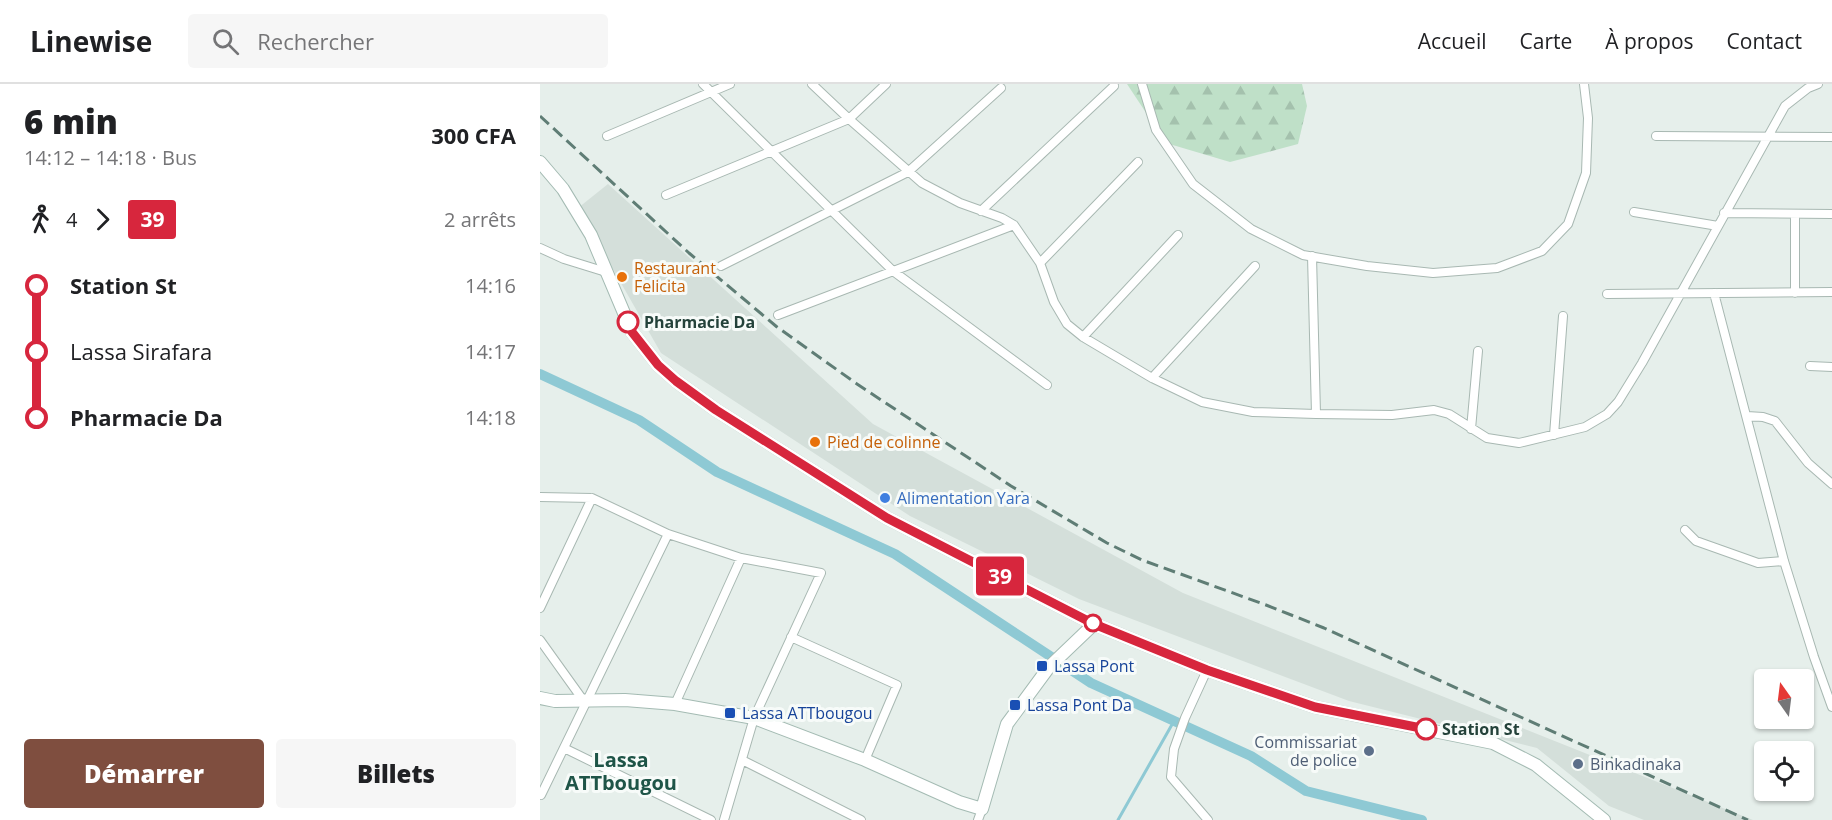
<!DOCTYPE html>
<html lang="fr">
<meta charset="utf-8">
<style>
:root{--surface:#fff;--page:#f6f6f6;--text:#202124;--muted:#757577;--line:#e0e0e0;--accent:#7f4e3f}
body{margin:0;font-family:"Open Sans",sans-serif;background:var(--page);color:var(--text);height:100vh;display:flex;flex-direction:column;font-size:22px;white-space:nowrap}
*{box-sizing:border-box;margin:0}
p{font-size:20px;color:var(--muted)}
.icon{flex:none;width:33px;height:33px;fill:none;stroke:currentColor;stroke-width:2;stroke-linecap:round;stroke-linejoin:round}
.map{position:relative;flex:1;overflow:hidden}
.sheet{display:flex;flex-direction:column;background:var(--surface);width:540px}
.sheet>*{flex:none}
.badge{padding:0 12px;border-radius:4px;font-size:21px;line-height:39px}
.needle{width:39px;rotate:346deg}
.controls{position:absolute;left:1214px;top:585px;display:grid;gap:12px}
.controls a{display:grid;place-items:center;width:60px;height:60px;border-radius:6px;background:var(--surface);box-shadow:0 2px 4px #0004;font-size:30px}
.map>.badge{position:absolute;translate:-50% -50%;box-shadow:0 0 0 3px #fff}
.legs{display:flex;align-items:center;gap:9px;height:66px;padding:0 24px;font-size:20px}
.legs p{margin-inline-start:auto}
.overview{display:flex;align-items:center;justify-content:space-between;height:102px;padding:0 24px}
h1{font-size:33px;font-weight:800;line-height:45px}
.button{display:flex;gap:12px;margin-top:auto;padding:12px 24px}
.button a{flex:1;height:69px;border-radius:6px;background:var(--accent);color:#fff;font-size:24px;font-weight:800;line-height:69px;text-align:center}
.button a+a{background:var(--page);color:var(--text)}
ul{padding:0 24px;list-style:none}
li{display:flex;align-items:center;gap:21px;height:66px;font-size:22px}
li i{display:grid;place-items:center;width:9px;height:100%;margin:0 8px;background:currentColor}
li i::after{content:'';width:15px;height:15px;margin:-8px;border:4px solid;border-radius:50%;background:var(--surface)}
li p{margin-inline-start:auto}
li:first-child i{background:linear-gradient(#0000 50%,currentColor 0)}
li:last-child i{background:linear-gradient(currentColor 50%,#0000 0)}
header{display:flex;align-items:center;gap:36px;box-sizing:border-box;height:84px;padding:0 30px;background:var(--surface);border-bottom:2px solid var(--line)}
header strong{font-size:28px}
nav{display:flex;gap:33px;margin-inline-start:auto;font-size:21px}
.search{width:420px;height:54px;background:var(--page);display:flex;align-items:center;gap:15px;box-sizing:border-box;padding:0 21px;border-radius:6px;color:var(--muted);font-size:22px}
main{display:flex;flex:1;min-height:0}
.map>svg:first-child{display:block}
.built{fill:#d4dfda}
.forest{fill:url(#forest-firs)}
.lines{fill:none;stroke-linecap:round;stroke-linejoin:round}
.stream{stroke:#8ec9d4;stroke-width:3}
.canal{stroke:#8ec9d4;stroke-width:10}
.street-casing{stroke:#a8b8b2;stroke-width:10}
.secondary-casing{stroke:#a4bbb3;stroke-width:14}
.street{stroke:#fff;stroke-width:8}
.secondary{stroke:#fff;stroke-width:12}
.rail{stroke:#5f7d75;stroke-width:3;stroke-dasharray:12 6;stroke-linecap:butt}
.line-1-casing{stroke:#fff;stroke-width:14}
.line-1{stroke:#d7263d;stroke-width:9}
.food-dot{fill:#e8710a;stroke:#f7fbf9;stroke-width:2}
.stop-1-dot{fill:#fff;stroke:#d7263d;stroke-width:3}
.shop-dot{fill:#3f7fe0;stroke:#f7fbf9;stroke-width:2}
.transit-dot{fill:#1a4fb4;stroke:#f7fbf9;stroke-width:2}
.service-dot{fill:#5c6f8a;stroke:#f7fbf9;stroke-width:2}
.labels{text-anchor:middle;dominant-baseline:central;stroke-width:6;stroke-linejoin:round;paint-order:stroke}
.food-label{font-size:16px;fill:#c56008;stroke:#f7fbf9;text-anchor:start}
.stop-label{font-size:16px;font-weight:bold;fill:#24423a;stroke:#f7fbf9;text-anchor:start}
.shop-label{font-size:16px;fill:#366cbe;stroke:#f7fbf9;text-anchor:start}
.transit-label{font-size:16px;fill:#164399;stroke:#f7fbf9;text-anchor:start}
.service-label{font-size:16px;fill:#4e5e75;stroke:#f7fbf9;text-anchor:end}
.quarter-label{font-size:20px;font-weight:bold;fill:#1f5548;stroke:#f7fbf9}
</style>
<header>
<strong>Linewise</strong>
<div class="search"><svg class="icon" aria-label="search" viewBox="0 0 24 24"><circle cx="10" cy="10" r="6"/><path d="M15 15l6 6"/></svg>Rechercher</div>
<nav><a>Accueil</a><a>Carte</a><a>À propos</a><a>Contact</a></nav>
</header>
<main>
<section class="sheet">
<div class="overview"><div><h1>6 min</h1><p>14:12 – 14:18 · Bus</p></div><b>300 CFA</b></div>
<div class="legs"><svg class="icon" aria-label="walk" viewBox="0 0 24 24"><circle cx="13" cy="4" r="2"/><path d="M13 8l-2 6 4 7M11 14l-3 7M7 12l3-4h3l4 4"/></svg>4<svg class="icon" aria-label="forward" viewBox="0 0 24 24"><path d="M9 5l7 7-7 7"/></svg><b class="badge" style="background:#d7263d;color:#fff">39</b><p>2 arrêts</p></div>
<ul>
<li><i style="color:#d7263d"></i><b>Station St</b><p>14:16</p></li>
<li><i style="color:#d7263d"></i><span>Lassa Sirafara</span><p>14:17</p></li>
<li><i style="color:#d7263d"></i><b>Pharmacie Da</b><p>14:18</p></li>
</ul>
<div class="button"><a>Démarrer</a><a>Billets</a></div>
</section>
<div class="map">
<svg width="1292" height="736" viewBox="0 0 1292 736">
<defs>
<pattern id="forest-firs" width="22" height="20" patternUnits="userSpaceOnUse" patternTransform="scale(1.5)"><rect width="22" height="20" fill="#bfe0c8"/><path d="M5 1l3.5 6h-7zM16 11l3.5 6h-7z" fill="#a4c1ad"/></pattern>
</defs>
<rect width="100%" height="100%" fill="#e6efeb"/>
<path class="built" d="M68 100 333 340 643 509 1213 736H1104L1069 722 997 664 809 617 539 515 370 432 121 269 38 124Z"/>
<path class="forest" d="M587 0H762L767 22 758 60 690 78 626 59Z"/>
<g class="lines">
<path class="stream" d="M578 736 634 637"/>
<path class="canal" d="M0 290 99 336 177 388 355 470 551 599 711 672 766 707 882 736"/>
<g class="street-casing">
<path id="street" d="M163 0 353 187 507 301
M272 0 309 35 382 99 420 119 462 134 474 141 500 179 514 218 527 240 543 253 612 294 662 318 713 328 776 330 852 331 894 326 909 330 947 354 979 359 1045 343 1067 330 1078 318 1102 279 1245 22 1268 4 1278 0
M602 0 616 46 653 100 711 145 763 171 827 182 893 189 957 184 1002 167 1028 140 1046 89 1048 34 1044 0
M67 52 190 0
M1116 52 1292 53
M126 111 309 35 346 0
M441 127 574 2
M1094 128 1178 142
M1184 129 1292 130
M0 164 24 175 66 188
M772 172 776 330
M500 179 598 78
M181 182 368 88 461 4
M1174 209 1244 477 1274 573 1292 623
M1255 209V130
M1067 210 1292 208
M238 231 474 141
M543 253 638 151
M1270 282 1292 283
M612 294 715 182
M1207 332 1223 333 1235 337 1268 379 1292 400
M931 345 938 267
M1014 351 1023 232
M0 413 52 414 128 450 201 474 281 489 214 634 184 736
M1145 446 1156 457 1218 479 1244 477
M0 524 52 414
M251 553 357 601 325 676
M0 556 43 616
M667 586 645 634 634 665 631 693 668 736
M135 620 201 474
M24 664 171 736
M202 676 321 736
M1 711 128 450
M438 736 442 725"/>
</g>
<g class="secondary-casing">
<path id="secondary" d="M0 78 23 105 51 151 92 248 118 281 136 297 176 326 347 434 554 540 667 586 775 623 953 659 996 681 1064 736
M0 614 15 617 85 616 135 620 214 634 325 676 419 718 442 725 467 640 509 583 554 540"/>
</g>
<use href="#street" class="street"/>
<use href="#secondary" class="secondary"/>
<path class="rail" d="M0 32 149 169 237 243 317 300 471 402 567 459 602 476 726 521 784 544 1208 736"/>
</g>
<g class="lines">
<g class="line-1-casing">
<path id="line-1" d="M88 238 92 248 118 281 136 297 176 326 347 434 554 540 667 586 775 623 886 645"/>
</g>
<use href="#line-1" class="line-1"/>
</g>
<g class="food-dot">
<circle cx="82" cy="193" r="6"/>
<circle cx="275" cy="358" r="6"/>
</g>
<g class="stop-1-dot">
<circle cx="88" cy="238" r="10"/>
<circle cx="553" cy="539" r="8"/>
<circle cx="886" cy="645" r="10"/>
</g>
<circle class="shop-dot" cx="345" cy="414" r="6"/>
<g class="transit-dot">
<rect x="496" y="576" width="12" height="12" rx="3"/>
<rect x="469" y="615" width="12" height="12" rx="3"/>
<rect x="184" y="623" width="12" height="12" rx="3"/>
</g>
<g class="service-dot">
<circle cx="829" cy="667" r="6"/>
<circle cx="1038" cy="680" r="6"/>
</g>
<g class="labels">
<g class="food-label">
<text x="94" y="184">Restaurant<tspan x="94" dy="18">Felicita</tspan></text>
<text x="287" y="358">Pied de colinne</text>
</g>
<g class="stop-label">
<text x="104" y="238">Pharmacie Da</text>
<text x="902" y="645">Station St</text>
</g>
<g class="shop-label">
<text x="357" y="414">Alimentation Yara</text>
</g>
<g class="transit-label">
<text x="514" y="582">Lassa Pont</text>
<text x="487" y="621">Lassa Pont Da</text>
<text x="202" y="629">Lassa ATTbougou</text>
</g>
<g class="service-label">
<text x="817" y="658">Commissariat<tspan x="817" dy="18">de police</tspan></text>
<text x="1050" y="680" text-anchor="start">Binkadinaka</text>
</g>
<g class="quarter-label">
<text x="81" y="675">Lassa<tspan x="81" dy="23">ATTbougou</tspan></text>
</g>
</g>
</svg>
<div class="controls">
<a><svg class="needle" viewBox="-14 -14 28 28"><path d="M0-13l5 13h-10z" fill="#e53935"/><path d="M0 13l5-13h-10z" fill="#757577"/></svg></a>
<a><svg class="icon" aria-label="locate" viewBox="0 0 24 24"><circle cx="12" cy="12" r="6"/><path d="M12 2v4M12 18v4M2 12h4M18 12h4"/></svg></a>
</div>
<b class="badge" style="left:460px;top:492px;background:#d7263d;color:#fff">39</b>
</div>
</main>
